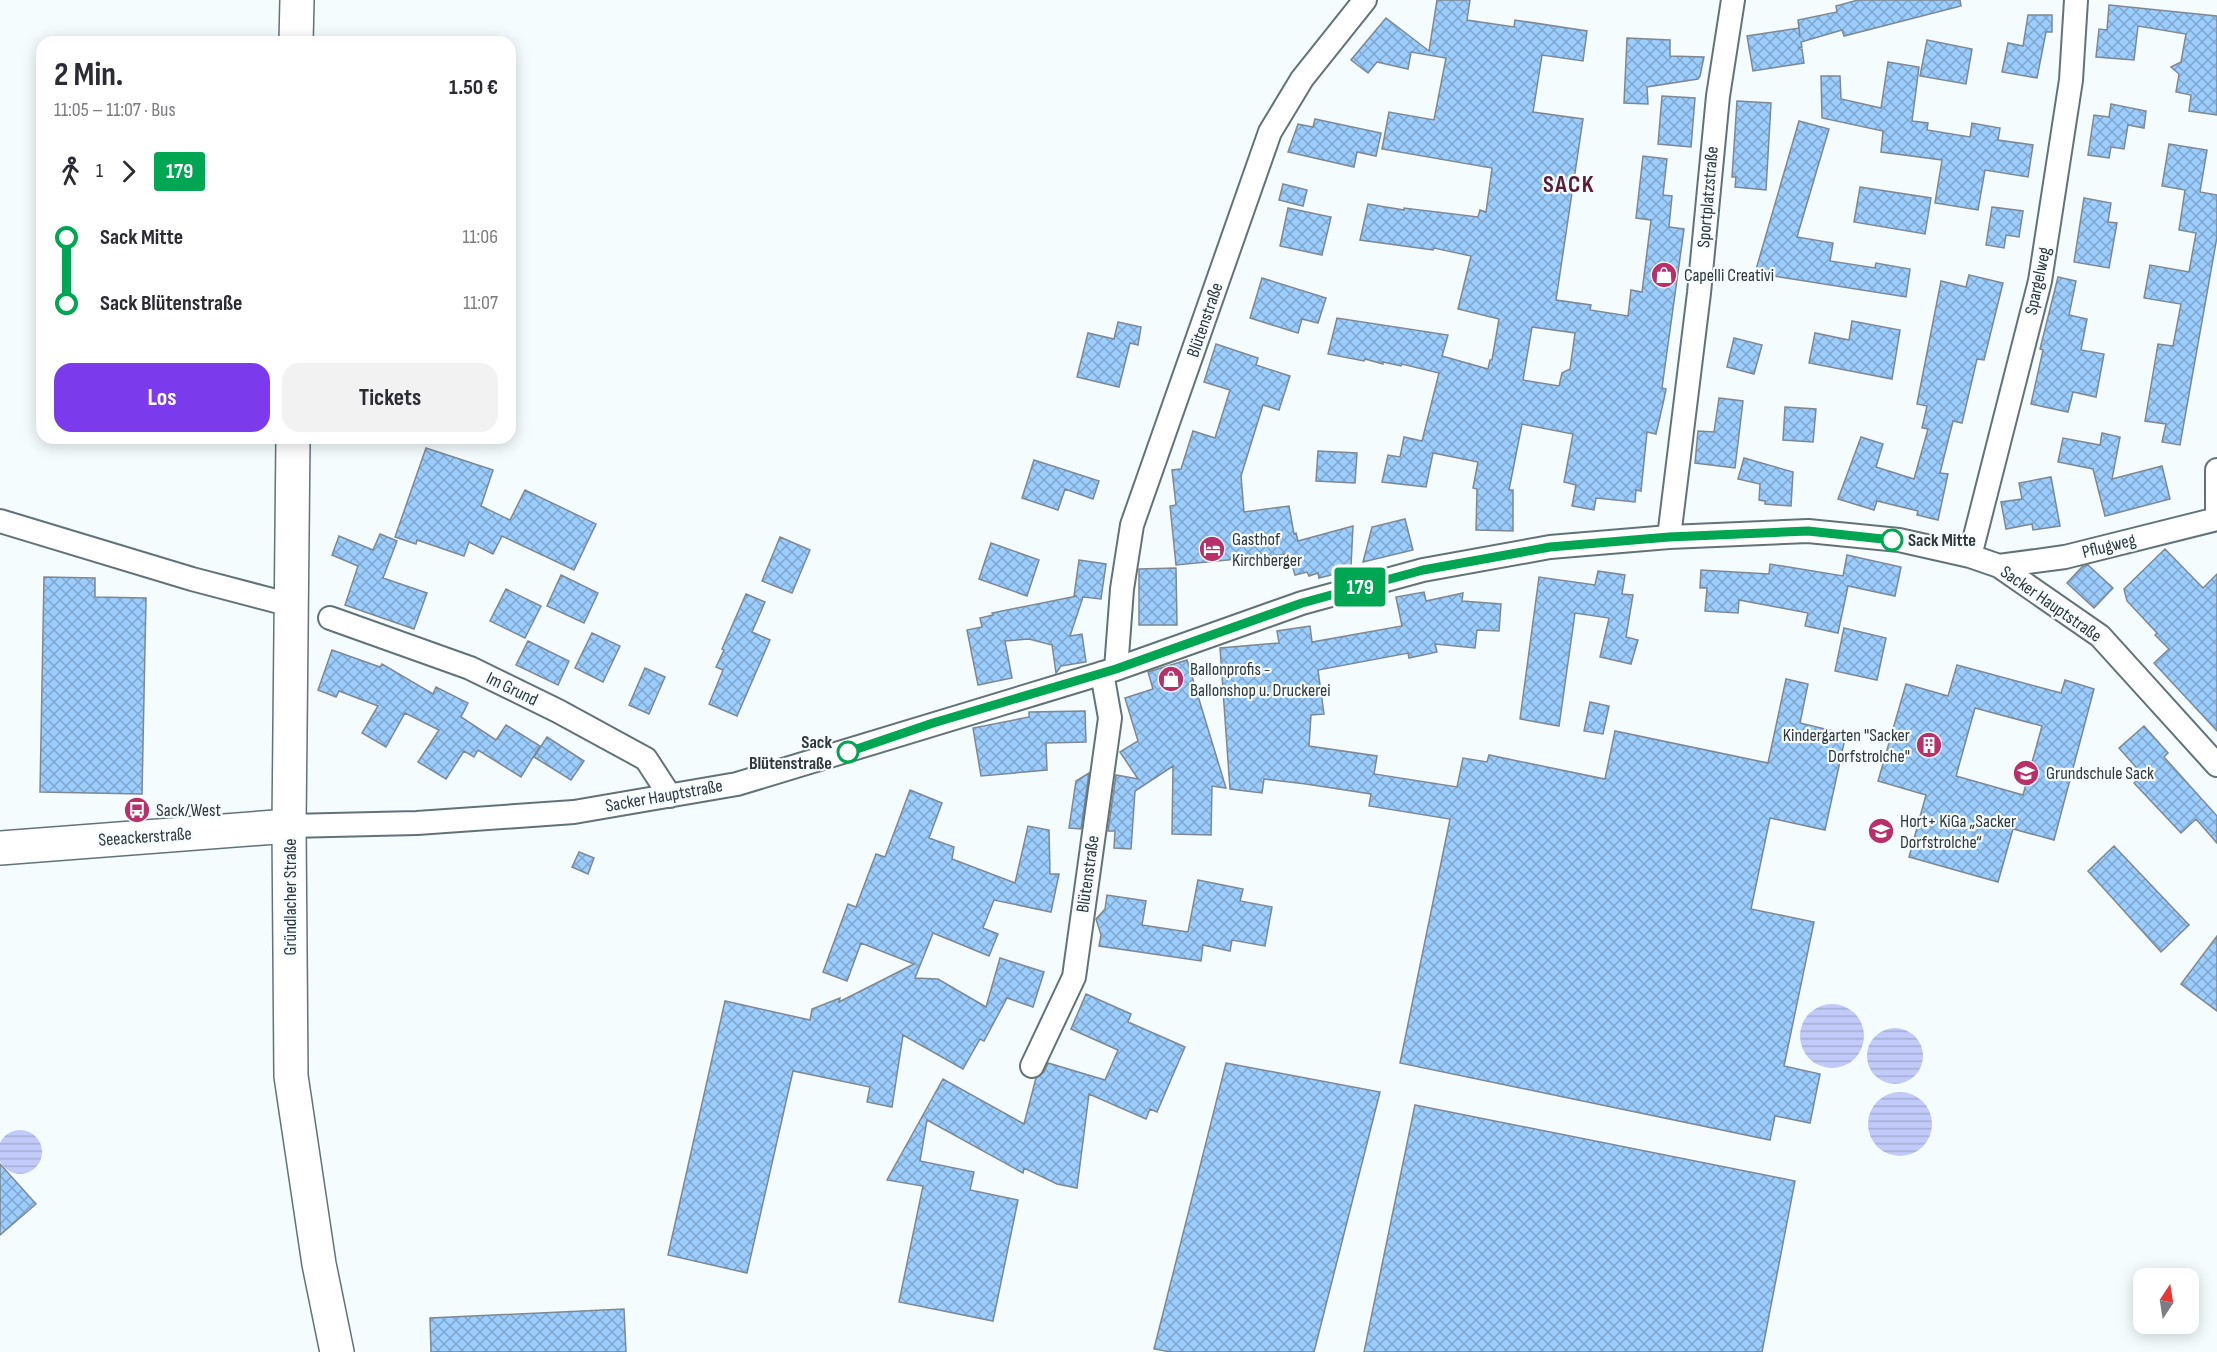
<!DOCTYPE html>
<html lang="de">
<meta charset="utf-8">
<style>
:root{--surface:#fff;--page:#f2f2f3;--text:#2b2b33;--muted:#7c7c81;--accent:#7c3aed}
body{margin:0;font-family:"Sofia Sans Condensed",sans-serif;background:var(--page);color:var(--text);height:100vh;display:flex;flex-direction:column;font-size:22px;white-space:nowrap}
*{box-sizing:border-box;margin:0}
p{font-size:20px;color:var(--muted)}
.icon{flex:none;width:33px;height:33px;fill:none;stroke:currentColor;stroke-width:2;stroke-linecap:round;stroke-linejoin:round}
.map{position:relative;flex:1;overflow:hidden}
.side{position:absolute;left:36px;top:36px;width:480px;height:408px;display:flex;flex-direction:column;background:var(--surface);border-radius:18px;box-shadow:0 3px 15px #0003}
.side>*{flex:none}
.badge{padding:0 12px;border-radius:4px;font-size:21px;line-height:39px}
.needle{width:39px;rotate:12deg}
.controls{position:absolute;left:2133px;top:1268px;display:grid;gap:12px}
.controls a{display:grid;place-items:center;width:66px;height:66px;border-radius:12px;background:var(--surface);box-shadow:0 3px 15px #0003;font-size:30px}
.map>.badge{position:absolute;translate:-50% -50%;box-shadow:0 0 0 3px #fff}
.legs{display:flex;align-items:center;gap:9px;height:66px;padding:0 18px;font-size:20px}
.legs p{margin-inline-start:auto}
.overview{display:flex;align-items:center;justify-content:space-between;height:102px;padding:0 18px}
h1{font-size:33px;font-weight:700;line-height:45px}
.action{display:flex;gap:12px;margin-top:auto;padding:12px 18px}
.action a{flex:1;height:69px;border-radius:18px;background:var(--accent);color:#fff;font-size:24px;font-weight:700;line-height:69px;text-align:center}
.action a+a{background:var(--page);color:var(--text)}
ul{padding:0 18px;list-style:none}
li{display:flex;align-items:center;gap:21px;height:66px;font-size:22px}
li i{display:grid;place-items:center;width:9px;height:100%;margin:0 8px;background:currentColor}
li i::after{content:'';width:15px;height:15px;margin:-8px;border:4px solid;border-radius:50%;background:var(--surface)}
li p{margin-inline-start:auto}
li:first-child i{background:linear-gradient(#0000 50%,currentColor 0)}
li:last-child i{background:linear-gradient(currentColor 50%,#0000 0)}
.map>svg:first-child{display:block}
.water{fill:url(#water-rules)}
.building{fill:url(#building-cross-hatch);stroke:#7d8894;stroke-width:1.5;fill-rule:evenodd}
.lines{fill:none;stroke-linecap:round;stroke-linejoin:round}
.street-casing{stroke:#627378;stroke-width:26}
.secondary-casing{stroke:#627378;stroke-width:36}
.street{stroke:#fff;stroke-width:22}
.secondary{stroke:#fff;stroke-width:33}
.line-1-casing{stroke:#fff;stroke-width:14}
.line-1{stroke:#00a651;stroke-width:9}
.stop-1-dot{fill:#fff;stroke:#00a651;stroke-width:3}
.labels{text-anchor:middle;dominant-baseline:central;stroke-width:4.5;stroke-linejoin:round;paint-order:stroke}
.street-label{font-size:18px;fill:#30373a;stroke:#f4fcfe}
.poi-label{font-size:18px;fill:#30373a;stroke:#f4fcfe;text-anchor:start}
.stop-label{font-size:18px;font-weight:bold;fill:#30373a;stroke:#f4fcfe;text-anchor:start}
.district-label{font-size:24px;font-weight:bold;letter-spacing:1.5px;fill:#5c1a34;stroke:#f4fcfe}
</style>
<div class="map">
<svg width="2217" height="1352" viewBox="0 0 2217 1352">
<defs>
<pattern id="water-rules" width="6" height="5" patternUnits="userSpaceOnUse" patternTransform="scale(1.5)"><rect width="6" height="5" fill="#c1caf8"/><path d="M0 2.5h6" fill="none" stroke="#a6aed5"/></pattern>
<pattern id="building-cross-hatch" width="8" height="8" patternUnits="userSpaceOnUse" patternTransform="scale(1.5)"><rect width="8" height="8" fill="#9bcdfd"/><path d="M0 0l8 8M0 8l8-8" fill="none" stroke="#7fa7ce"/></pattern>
</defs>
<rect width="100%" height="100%" fill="#f4fcfe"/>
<path class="water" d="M1800 1036a32 32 0 1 1 64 0a32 32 0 1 1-64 0Z
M1867 1056a28 28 0 1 1 56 0a28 28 0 1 1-56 0Z
M1868 1124a32 32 0 1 1 64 0a32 32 0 1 1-64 0Z
M-2 1152a22 22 0 1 1 44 0a22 22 0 1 1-44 0Z"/>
<path class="building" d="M1437 0H1470L1467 20 1514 27 1515 20 1587 31 1583 61 1542 55 1533 112 1583 119 1556 300 1591 305 1590 310 1628 316 1631 290 1642 292 1651 220 1636 218 1643 156 1667 159 1663 195 1672 196 1669 227 1684 229 1662 388 1666 389 1664 399 1656 434 1647 432 1641 491 1636 490 1635 502 1596 498 1594 510 1572 506 1576 485 1564 482 1573 434 1522 424 1509 490H1513V531L1476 530 1477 489 1473 488 1478 462 1433 453 1426 487 1382 482 1388 455 1400 457 1404 437 1422 441 1439 373 1402 364 1401 366 1383 362V364L1365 359 1364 361 1328 354 1337 318 1448 335 1442 356 1488 369 1490 360H1492L1499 319 1458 309 1471 256 1434 248 1433 250 1360 240 1368 204 1404 210V208L1478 217 1480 210 1486 212 1492 168 1382 149 1389 112 1434 120 1446 58 1411 52 1408 69 1377 62 1368 73 1351 60 1386 18 1429 51ZM1532 327 1575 333 1570 369 1562 373 1559 386 1523 380Z
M1858 0H1960L1961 6 1844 36 1842 30 1801 42 1802 47 1798 48 1802 49 1804 63 1753 71 1747 36 1799 28 1800 37 1798 20 1837 12 1836 6Z
M2109 5 2217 16V115L2189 111 2191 95 2176 92 2179 74 2171 67 2181 62 2186 34 2138 26 2134 60 2096 57 2099 29 2107 30Z
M2028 15H2052V32H2046L2037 78 2002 72 2008 43 2023 46Z
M1627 38 1670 40V56L1704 57 1700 76 1698 79 1647 87 1648 104 1624 103Z
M1927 40 1972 49 1966 84 1920 76Z
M1888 62 1919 67 1912 121 1928 123 1927 130 1970 137 1972 123 2000 128 1998 140 2033 145 2028 177 1985 170 1978 210 1935 203 1942 160 1881 152 1883 131 1822 118 1821 76H1840L1841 99 1881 108Z
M1662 96 1695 98 1691 147 1658 144Z
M1737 101 1771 103 1766 190 1735 187 1736 177H1732Z
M2111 104 2146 111 2144 128 2128 125 2124 149 2111 147 2109 158 2088 155 2094 115 2109 117Z
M1315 119 1381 133 1376 156 1357 152 1354 167 1288 152 1298 124 1313 127Z
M1799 121 1829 129 1797 237 1833 243 1830 261 1875 268 1876 263 1910 269 1906 297 1755 273Z
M2169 144 2207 150 2200 192 2217 195V237L2180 445 2162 442 2166 424 2145 421 2158 344 2173 346 2181 304 2144 298 2150 265 2189 272 2196 233 2179 230 2185 190 2162 186Z
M1283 184 1307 190 1303 206 1279 200Z
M1860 187 1931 198 1925 234 1854 222Z
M2084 198 2111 203 2108 222 2117 223 2109 268 2074 262Z
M1992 207 2023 211 2019 237 2006 235 2004 248 1986 245Z
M1288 208 1331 217 1322 255 1280 246Z
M1969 275 2003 283 1984 360 1977 359 1962 423 1953 421 1940 473 1948 474 1938 520 1917 515 1918 511 1877 501 1874 510 1838 499 1861 437 1883 444 1876 467 1914 479 1928 429 1922 428 1927 406 1917 404 1941 281 1966 287Z
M2058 277 2076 281 2069 315 2087 319 2081 350 2104 354 2096 397 2073 392 2068 412 2031 404 2043 350 2040 349Z
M1262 278 1326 298 1318 323 1302 319 1298 333 1250 318Z
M1852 321 1900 330 1892 379 1809 363 1815 333 1849 340Z
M1118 322 1141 327 1138 345 1130 343 1119 387 1077 377 1088 333 1114 339Z
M1734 338 1762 345 1754 374 1727 367Z
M1216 344 1258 358 1256 365 1290 376 1279 410 1263 405 1241 476 1244 512 1289 506 1294 534 1296 533 1298 541 1353 526 1351 566 1342 568 1343 572 1319 578 1318 573 1309 576 1307 572 1295 575 1289 554 1176 565 1170 506 1176 505 1172 470 1181 469 1193 431 1215 438 1230 390 1204 382Z
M1719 398 1743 401 1735 468 1695 463 1698 431 1714 432Z
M1785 407 1816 409 1813 442 1783 440Z
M2102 433 2120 437 2112 479 2162 466 2170 499 2105 516 2093 469 2058 462 2063 438 2100 445Z
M426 448 493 470 481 506 510 520 525 490 596 524 574 570 502 536 493 554 469 542 464 556 417 540 416 544 395 537Z
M1318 451 1357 453 1355 483 1316 481Z
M1744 458 1793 472 1791 506 1765 504V501L1759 500 1760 484 1738 479Z
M1034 460 1099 481 1093 499 1065 489 1058 510 1022 498Z
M2051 477 2060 526 2033 530 2032 524 2006 529 2001 502 2022 499 2019 483Z
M1405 519 1413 550 1363 562 1372 527Z
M380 534 397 541 383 578 427 593 414 629 345 605 358 566 332 555 339 536 373 550Z
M780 537 810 550 792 593 762 581Z
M991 543 1039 560 1027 596 979 579Z
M2165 549 2203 588 2217 574V731L2154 663 2169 649 2155 635 2157 633 2127 601 2124 589Z
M1847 555 1901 567 1895 596 1848 586 1838 633 1805 626 1808 613 1739 600 1738 613 1705 611 1707 588H1700L1701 570 1769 574 1770 564 1843 576Z
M1079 560 1106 564 1101 599 1083 597 1070 636 1082 634 1086 662 1061 666 1056 673 1052 645 1029 639 1005 641 1012 678 978 685 967 630 982 627 980 618 993 615 992 613 1077 596H1074Z
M2088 565 2113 588 2094 608 2067 583 2082 567Z
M1176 568 1177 625H1139V569Z
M1598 571 1625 575 1622 594 1633 595 1626 637 1638 640 1631 664 1600 657 1609 618 1575 613 1559 726 1520 719 1539 577 1595 585Z
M561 575 598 593 584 623 547 606Z
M44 577 95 578V597L146 598 142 794 40 792Z
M506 589 541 606 525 638 490 621Z
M1424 592 1426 601 1463 593 1462 601 1501 604 1499 631 1477 630 1475 648 1435 644 1437 652 1409 658 1408 653 1318 670 1324 714 1311 715 1309 746 1377 756 1374 774 1457 787 1463 758 1487 762 1489 755 1605 779 1615 731 1768 763 1786 679 1808 684 1800 723 1846 734 1825 830 1770 818 1751 909 1814 922 1784 1066 1820 1074 1810 1123 1775 1116 1770 1140 1400 1063 1450 819 1369 806 1371 794 1306 784 1264 779 1262 793 1230 789 1220 648 1279 643 1277 631 1310 626 1312 642 1402 626 1396 597Z
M746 594 765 602 752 632 770 640 737 716 709 704 723 670 716 667 724 650 722 649Z
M1844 628 1886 638 1877 680 1835 671Z
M592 633 620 646 603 682 575 668Z
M528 641 569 661 558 685 516 665Z
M332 650 380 667 382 664 433 694 436 687 468 703 461 717 496 740 506 725 540 746 521 777 478 750 474 757 464 751 446 779 418 762 439 730 405 713 386 747 362 733 378 706 339 691 336 697 318 690Z
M1187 660 1226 788 1212 786 1211 835 1172 834 1173 766 1135 791 1131 849 1114 848 1115 831H1108L1116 775 1138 779 1120 752 1138 741 1125 698 1153 689 1148 672Z
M1957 665 2061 693 2065 680 2094 689 2054 840 2013 829 1998 882 1909 857 1926 795 1878 781 1906 684 1948 696ZM1975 708 2042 726 2023 795 1956 776Z
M645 668 665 677 649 714 629 705Z
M1590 702 1609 706 1603 734 1584 731Z
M1085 711 1086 742 1046 743 1047 770 981 776 973 728 1029 717V712Z
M2144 726 2168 753 2164 757 2217 816V843L2196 819 2181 833 2134 783 2143 775 2119 748Z
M547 737 584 761 571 780 534 757Z
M1089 773 1081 829 1069 828 1076 781Z
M910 790 942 803 929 838 954 847 952 859 1015 883 1028 826 1049 830 1050 874H1059L1051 912 994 900 983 928 998 934 989 956 933 933 915 978 938 979 986 1007 1000 958 1044 972 1033 1007 1007 998 984 1041 980 1039 963 1069 903 1035 892 1107 867 1102 870 1087 793 1071 747 1273 668 1255 725 1001 810 1020 812 1009 840 998 839 1002 914 964 861 943 847 981 823 972 848 904 856 907 876 854 885 857Z
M2114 846 2189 925 2161 952 2088 871Z
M579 852 594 858 588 874 572 867Z
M1198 880 1243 889 1240 901 1272 907 1265 946 1232 940 1230 951 1203 945 1201 961 1099 946 1101 935 1096 919 1105 909 1107 895 1146 901 1142 925 1188 932Z
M2217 936V1011L2181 984Z
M1086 994 1131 1014 1128 1022 1185 1047 1157 1112 1150 1109 1146 1119 1089 1094 1077 1188 1057 1184 1024 1168 1023 1173 927 1120 920 1161 974 1172 970 1190 1018 1200 993 1321 899 1302 923 1186 887 1180 943 1079 1024 1124 1036 1078 1044 1072 1048 1063 1105 1080 1118 1050 1071 1029Z
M1226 1063 1380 1092 1314 1352H1171L1154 1349Z
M1415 1105 1795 1181 1762 1352H1364Z
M0 1164 36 1204 0 1235Z
M624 1309 626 1352H431L430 1318Z"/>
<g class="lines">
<g class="street-casing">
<path id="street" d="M2217 470V508
M0 521 192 579 291 605
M1669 537 1699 293 1718 96 1733 0
M1970 556 2040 281 2071 80 2076 0
M1999 566 2065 557 2217 519
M330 618 470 668 558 711 646 759 670 796
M1116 669 1122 589 1132 525 1270 132 1302 79 1365 0
M289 826 417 823 574 812 737 784 1116 669 1302 603 1423 570 1550 547 1669 537 1808 531 1899 540 1970 556 1999 566 2100 636 2217 765
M1032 1066 1074 977 1110 718 1102 673"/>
</g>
<g class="secondary-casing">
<path id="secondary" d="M296 42 297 0
M293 438 289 826 291 1076 319 1264 337 1352
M0 848 289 826"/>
</g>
<use href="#street" class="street"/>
<use href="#secondary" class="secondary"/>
</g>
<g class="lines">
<g class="line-1-casing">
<path id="line-1" d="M848 752 933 723 1116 669 1302 603 1423 570 1550 547 1669 537 1808 531 1892 540"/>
</g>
<use href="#line-1" class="line-1"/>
</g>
<defs>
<g id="shop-disc" transform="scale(1.35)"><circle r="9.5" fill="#b92f6a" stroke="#f4fcfe"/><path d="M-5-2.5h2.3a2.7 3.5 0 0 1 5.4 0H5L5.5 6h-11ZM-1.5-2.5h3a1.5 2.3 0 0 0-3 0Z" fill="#fff"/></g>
<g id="hotel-disc" transform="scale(1.35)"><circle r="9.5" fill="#b92f6a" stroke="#f4fcfe"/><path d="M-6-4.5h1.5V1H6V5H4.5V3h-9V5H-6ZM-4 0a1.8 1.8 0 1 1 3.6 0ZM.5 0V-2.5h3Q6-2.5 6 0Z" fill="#fff"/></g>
<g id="building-disc" transform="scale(1.35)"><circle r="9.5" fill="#b92f6a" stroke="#f4fcfe"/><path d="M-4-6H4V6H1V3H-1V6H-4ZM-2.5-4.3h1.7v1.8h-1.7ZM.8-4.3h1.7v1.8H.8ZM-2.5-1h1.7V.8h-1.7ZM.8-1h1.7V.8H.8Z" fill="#fff"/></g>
<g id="school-disc" transform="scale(1.35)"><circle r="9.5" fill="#b92f6a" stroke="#f4fcfe"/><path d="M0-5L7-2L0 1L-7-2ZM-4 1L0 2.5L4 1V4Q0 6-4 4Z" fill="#fff"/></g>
<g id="bus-disc" transform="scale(1.35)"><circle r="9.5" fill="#b92f6a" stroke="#f4fcfe"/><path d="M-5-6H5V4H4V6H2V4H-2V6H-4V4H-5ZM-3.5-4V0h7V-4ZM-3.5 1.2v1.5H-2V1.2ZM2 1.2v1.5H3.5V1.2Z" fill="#fff"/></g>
</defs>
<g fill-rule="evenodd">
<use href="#shop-disc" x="1664" y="275"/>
<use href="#hotel-disc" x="1212" y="549"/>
<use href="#shop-disc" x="1171" y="679"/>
<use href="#building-disc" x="1929" y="745"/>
<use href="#school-disc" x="2026" y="773"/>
<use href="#bus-disc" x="137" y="810"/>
<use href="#school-disc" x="1881" y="831"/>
</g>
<g class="stop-1-dot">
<circle cx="1892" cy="540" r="10"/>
<circle cx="848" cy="752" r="10"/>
</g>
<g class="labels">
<g class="street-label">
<text transform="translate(1708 197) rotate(-85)">Sportplatzstraße</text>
<text transform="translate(2038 281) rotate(-78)">Spargelweg</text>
<text transform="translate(1205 320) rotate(-71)">Blütenstraße</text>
<text transform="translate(2109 546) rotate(-14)">Pflugweg</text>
<text transform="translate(2051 604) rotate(35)">Sacker Hauptstraße</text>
<text transform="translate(512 689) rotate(26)">Im Grund</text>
<text transform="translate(664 796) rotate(-10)">Sacker Hauptstraße</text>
<text transform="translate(145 837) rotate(-4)">Seeackerstraße</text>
<text transform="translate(1088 874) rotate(-82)">Blütenstraße</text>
<text transform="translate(290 897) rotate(-90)">Gründlacher Straße</text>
</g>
<g class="poi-label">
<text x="1684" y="275">Capelli Creativi</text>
<text x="1232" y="539">Gasthof<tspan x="1232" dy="21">Kirchberger</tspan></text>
<text x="1190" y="669">Ballonprofis -<tspan x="1190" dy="21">Ballonshop u. Druckerei</tspan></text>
<text x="1910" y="735" text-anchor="end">Kindergarten "Sacker<tspan x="1910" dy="21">Dorfstrolche"</tspan></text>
<text x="2046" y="773">Grundschule Sack</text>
<text x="156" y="810">Sack/West</text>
<text x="1900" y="821">Hort+ KiGa „Sacker<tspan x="1900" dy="21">Dorfstrolche“</tspan></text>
</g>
<g class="stop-label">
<text x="1908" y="540">Sack Mitte</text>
<text x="832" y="742" text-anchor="end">Sack<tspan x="832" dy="21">Blütenstraße</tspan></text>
</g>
<g class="district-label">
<text x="1569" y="184">SACK</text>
</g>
</g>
</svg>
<div class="controls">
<a><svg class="needle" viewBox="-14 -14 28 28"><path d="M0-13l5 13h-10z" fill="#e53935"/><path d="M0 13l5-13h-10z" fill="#7c7c81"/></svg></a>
</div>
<b class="badge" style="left:1360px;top:587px;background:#00a651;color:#fff">179</b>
<section class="side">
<div class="overview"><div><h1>2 Min.</h1><p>11:05 – 11:07 · Bus</p></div><b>1.50 €</b></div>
<div class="legs"><svg class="icon" aria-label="walk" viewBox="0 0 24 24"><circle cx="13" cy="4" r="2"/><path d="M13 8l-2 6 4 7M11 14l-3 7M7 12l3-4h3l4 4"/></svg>1<svg class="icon" aria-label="forward" viewBox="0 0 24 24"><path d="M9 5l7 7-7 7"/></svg><b class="badge" style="background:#00a651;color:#fff">179</b></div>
<ul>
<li><i style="color:#00a651"></i><b>Sack Mitte</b><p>11:06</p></li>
<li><i style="color:#00a651"></i><b>Sack Blütenstraße</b><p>11:07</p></li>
</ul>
<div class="action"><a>Los</a><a>Tickets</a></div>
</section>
</div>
